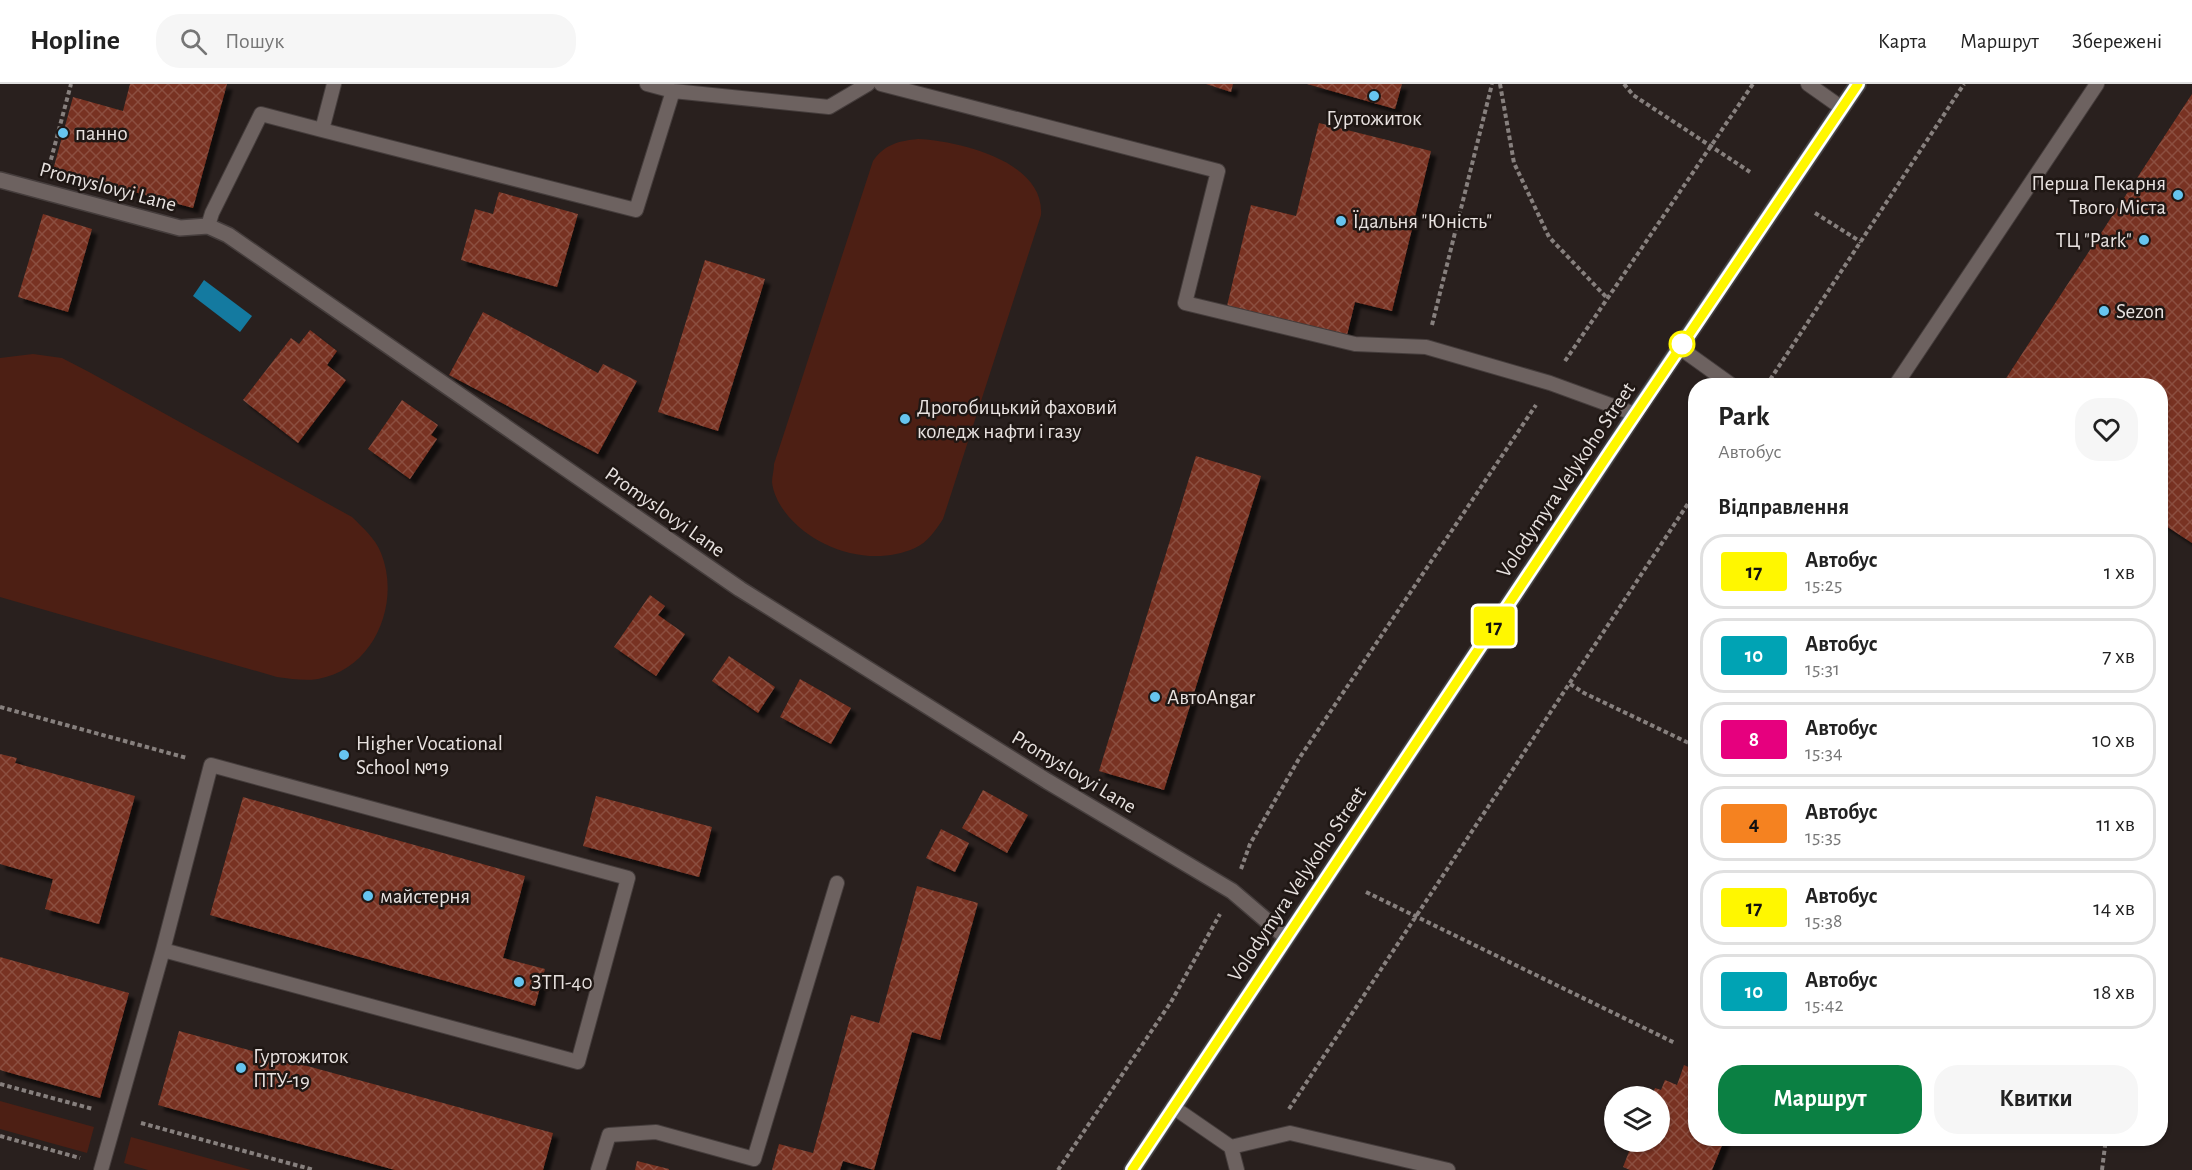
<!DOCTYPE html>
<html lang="uk">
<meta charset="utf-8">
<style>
:root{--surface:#fff;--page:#f6f6f6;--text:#222;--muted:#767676;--line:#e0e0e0;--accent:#0b8043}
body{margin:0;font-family:"Alegreya Sans",sans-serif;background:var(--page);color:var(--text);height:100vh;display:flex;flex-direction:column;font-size:22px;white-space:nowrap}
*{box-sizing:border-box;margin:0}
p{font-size:20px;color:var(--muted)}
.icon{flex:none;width:33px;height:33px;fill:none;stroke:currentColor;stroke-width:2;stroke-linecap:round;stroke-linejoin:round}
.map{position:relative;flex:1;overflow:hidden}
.details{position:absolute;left:1688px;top:294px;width:480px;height:768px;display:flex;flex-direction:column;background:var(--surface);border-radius:24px;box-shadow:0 2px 4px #0004}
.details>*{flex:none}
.badge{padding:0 12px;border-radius:4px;font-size:21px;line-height:39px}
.controls{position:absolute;left:1604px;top:1002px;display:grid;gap:12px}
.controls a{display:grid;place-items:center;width:66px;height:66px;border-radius:50%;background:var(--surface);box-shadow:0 2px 4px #0004;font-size:30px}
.map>.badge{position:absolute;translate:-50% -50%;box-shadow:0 0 0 3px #fff}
h2{padding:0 30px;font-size:22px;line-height:54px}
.round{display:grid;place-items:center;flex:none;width:63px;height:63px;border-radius:24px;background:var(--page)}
.overview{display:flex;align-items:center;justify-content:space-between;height:102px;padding:0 30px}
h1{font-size:28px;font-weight:700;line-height:45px}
.cta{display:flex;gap:12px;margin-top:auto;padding:12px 30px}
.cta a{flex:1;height:69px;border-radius:24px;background:var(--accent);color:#fff;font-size:24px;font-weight:700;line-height:69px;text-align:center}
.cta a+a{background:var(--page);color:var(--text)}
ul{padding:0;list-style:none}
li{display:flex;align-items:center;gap:18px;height:75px;margin:0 12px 9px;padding:0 18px;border:3px solid var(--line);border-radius:24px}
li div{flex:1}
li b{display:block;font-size:22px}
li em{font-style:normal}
li .badge{min-width:66px;font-weight:700;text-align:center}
header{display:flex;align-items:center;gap:36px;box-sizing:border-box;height:84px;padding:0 30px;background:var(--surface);border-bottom:2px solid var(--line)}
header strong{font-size:28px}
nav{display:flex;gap:33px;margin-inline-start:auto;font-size:21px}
.search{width:420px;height:54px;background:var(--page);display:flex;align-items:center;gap:15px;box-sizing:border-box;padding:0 21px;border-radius:24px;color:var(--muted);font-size:22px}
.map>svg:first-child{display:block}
.grass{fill:#4d1f14}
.water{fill:#147aa0}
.building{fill:url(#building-cross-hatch);filter:url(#shadow)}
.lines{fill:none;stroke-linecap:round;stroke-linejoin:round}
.lane-casing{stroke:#453d3c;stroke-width:16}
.street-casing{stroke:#453d3c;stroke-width:18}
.secondary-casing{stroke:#453d3c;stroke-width:18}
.path{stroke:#87807e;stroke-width:4;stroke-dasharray:4.5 3;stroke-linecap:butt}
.lane{stroke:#6d6260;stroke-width:14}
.street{stroke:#6d6260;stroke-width:15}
.secondary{stroke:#67828f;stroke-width:15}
.line-casing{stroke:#fff;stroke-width:14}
.line{stroke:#fff700;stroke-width:9}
.poi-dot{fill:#66c4ef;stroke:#1f1714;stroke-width:2}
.stop-dot{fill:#fff;stroke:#fff700;stroke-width:3}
.labels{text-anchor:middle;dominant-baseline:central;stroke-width:5;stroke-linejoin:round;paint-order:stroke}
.poi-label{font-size:21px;fill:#e8e2e0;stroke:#1f1714;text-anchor:start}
.street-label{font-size:21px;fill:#e8e2e0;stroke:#1f1714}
</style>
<header>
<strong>Hopline</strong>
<div class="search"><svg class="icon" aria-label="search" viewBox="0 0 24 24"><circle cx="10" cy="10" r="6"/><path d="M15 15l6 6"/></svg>Пошук</div>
<nav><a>Карта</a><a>Маршрут</a><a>Збережені</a></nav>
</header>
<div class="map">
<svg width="2192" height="1086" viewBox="0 0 2192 1086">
<defs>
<pattern id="building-cross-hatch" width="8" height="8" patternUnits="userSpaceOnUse" patternTransform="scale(1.5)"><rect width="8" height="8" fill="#783120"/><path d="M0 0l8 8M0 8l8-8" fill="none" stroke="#8b4f40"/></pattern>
<filter id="shadow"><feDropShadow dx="5.5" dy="5.5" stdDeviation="1.5" flood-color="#0009"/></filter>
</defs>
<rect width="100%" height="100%" fill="#29201e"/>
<path class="grass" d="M918 55C959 57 1045 77 1041 131L943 435C935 447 928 458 915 464 871 484 813 465 785 428 779 420 773 409 772 398 772 393 774 386 774 380L873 77C885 60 899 57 918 55Z
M33 270 62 274 89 288 352 433C363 444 375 454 381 469 401 518 375 585 318 595 304 597 292 595 277 593L0 513V274Z
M0 1017 94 1043 87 1069 0 1045Z
M131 1053 251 1086H148L124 1079Z"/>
<path class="water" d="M204 196 252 232 240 248 193 212Z"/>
<path class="building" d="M130 0H227L193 124 53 86 73 13 123 27Z
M1206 0H1233L1231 8Z
M1307 0H1402L1395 25Z
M2192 10V459L2160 438V302H2001Z
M1319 39 1431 67 1392 227 1355 218 1347 251 1227 222 1251 121 1296 132Z
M499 108 578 130 557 203 461 176 475 125 493 130Z
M43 130 92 145 68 228 18 213Z
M705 176 765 195 718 347 658 328Z
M483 228 598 289 603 280 637 297 598 370 449 291Z
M310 246 337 267 327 281 346 296 298 359 243 316 291 254 299 260Z
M402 316 438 341 431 351 437 355 410 395 368 365Z
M1196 372 1261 392 1164 706 1099 687Z
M650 511 665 522 658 531 685 550 656 592 614 563Z
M729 572 775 603 758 629 712 597Z
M800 595 851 624 831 660 780 633Z
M0 670 17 674 15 679 135 712 99 840 45 825 53 795 0 780Z
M983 706 1028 731 1007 769 962 744Z
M596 712 712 743 699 793 583 762Z
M243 713 525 792 503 874 545 885 535 922 210 831Z
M941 745 969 759 955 788 926 774Z
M917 802 978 819 940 956 912 948 874 1086 843 1077 840 1086H772L779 1060 813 1069 851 931 879 939Z
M0 873 129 909 100 1014 0 986Z
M179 947 553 1049 543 1086H395L158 1021Z
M1684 981 1695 986V1054H1725L1712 1086H1630L1623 1083 1630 1065 1625 1063 1627 1058H1659V1012H1652L1655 1004 1661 1006 1665 996 1677 1001Z
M637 1077 669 1085V1086H635Z"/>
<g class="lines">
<g class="lane-casing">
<path id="lane" d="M334 0 322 46 636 126 673 7
M647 0 673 7 829 23 868 0
M881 0 1218 87 1185 219 1355 260 1426 263 1550 299 1635 330
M1808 0 1842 24
M208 142 212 129 261 30 322 46
M1680 264 1733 302
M1895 302 2097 0
M1173 1023 1231 1063 1290 1049 1448 1086
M1231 1063 1237 1086
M101 1086 163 866 211 681 628 794 578 978 163 866
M598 1086 609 1051 656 1048 754 1075 837 799"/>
</g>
<g class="street-casing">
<path id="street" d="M0 96 180 144 208 142 228 151 740 505 1047 697 1232 807 1286 853"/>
</g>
<g class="secondary-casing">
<path id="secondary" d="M1132 1086 1635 330 1858 0"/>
</g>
<path class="path" d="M1500 0 1514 79 1549 153 1607 214
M1624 0 1633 11 1750 88
M49 83 71 0
M1815 129 1861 158
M1432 241 1492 0
M1565 277 1753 0
M1766 302 1964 0
M1570 600 1584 609 1695 662
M0 623 187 674
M1241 785 1250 760 1300 673 1536 321
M1366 808 1675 959
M0 1000 93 1025
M1289 1025 1695 409
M141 1039 314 1086
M0 1052 80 1074
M1058 1086 1171 918 1220 830
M2102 1086 2106 1054"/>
<use href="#lane" class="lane"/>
<use href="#street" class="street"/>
<use href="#secondary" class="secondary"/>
</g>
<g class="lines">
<g class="line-casing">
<path id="line" d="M1132 1086 1609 369 1858 0"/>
</g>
<use href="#line" class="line"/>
</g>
<g class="poi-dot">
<circle cx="1374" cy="12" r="6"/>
<circle cx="63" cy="49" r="6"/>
<circle cx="2178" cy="111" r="6"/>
<circle cx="1341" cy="137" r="6"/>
<circle cx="2144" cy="156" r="6"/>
<circle cx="2104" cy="227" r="6"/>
<circle cx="905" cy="335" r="6"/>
<circle cx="1155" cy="613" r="6"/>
<circle cx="344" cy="671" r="6"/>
<circle cx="368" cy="812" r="6"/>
<circle cx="519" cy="898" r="6"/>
<circle cx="241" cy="984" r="6"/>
</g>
<circle class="stop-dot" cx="1682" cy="260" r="12"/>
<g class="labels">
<g class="poi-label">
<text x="1374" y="34" text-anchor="middle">Гуртожиток</text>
<text x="75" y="49">панно</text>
<text x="2166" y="99" text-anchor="end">Перша Пекарня<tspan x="2166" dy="24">Твого Міста</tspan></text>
<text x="1353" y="137">Їдальня "Юність"</text>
<text x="2132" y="156" text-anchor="end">ТЦ "Park"</text>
<text x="2116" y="227">Sezon</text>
<text x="917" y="323">Дрогобицький фаховий<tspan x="917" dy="24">коледж нафти і газу</tspan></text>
<text x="1167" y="613">АвтоAngar</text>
<text x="356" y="659">Higher Vocational<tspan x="356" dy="24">School №19</tspan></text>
<text x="380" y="812">майстерня</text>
<text x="531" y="898">ЗТП-40</text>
<text x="253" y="972">Гуртожиток<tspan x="253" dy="24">ПТУ-19</tspan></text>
</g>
<g class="street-label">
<text transform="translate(108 103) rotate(15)">Promyslovyi Lane</text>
<text transform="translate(1566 396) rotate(-56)">Volodymyra Velykoho Street</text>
<text transform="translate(665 428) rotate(35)">Promyslovyi Lane</text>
<text transform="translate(1074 688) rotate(31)">Promyslovyi Lane</text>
<text transform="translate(1297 800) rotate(-56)">Volodymyra Velykoho Street</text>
</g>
</g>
</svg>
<div class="controls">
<a><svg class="icon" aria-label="layers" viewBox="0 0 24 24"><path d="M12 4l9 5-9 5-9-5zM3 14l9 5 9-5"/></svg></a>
</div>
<b class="badge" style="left:1494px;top:542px;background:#fff700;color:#111">17</b>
<section class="details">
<div class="overview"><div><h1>Park</h1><p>Автобус</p></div><a class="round"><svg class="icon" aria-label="heart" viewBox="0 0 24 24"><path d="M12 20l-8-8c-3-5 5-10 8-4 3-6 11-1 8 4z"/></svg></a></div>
<h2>Відправлення</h2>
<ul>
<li><span class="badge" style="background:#fff700;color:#111">17</span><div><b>Автобус</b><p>15:25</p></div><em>1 хв</em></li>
<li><span class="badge" style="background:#00a3b4;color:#fff">10</span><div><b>Автобус</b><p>15:31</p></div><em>7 хв</em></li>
<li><span class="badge" style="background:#e6007e;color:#fff">8</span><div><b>Автобус</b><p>15:34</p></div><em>10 хв</em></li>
<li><span class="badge" style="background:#f58220;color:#111">4</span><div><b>Автобус</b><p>15:35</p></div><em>11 хв</em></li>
<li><span class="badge" style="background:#fff700;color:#111">17</span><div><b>Автобус</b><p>15:38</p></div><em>14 хв</em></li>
<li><span class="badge" style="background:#00a3b4;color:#fff">10</span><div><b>Автобус</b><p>15:42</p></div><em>18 хв</em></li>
</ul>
<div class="cta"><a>Маршрут</a><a>Квитки</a></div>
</section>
</div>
